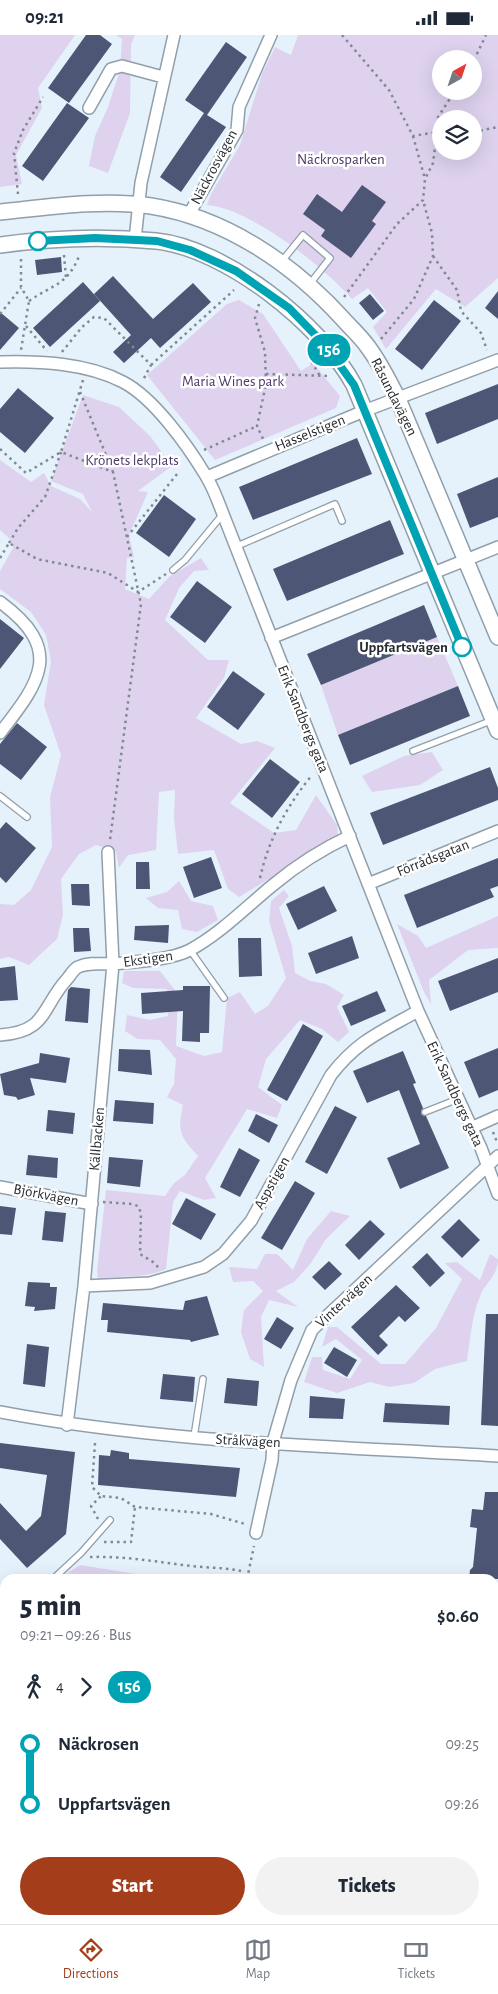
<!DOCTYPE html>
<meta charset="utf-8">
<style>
:root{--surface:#fff;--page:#f2f2f3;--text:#1f2937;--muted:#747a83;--line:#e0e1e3;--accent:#a43d19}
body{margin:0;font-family:"Alegreya Sans",sans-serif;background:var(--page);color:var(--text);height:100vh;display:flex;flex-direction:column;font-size:19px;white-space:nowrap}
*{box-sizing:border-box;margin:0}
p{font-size:16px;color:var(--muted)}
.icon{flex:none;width:28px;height:28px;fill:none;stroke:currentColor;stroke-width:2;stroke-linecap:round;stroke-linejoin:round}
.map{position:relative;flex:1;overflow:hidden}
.sheet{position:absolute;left:0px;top:1539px;width:499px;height:351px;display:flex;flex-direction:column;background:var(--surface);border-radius:15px 15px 0 0;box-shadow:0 5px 20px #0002}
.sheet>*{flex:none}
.badge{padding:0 10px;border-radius:16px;font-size:18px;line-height:32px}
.needle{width:32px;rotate:40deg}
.buttons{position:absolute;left:432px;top:15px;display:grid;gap:10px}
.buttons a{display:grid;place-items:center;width:50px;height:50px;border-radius:50%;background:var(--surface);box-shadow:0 5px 20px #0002;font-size:25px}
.map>.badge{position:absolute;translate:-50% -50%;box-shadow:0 0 0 2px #fff}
.legs{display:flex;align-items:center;gap:8px;height:55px;padding:0 20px;font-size:16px}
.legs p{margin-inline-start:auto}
.overview{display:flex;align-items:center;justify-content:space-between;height:85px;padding:0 20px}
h1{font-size:28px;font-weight:800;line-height:38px}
.action{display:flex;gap:10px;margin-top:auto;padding:10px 20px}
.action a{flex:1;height:58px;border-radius:30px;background:var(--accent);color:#fff;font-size:20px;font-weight:800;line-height:58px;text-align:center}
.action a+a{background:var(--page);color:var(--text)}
ul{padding:0 20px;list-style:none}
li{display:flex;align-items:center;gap:18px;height:60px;font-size:19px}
li i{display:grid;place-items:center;width:8px;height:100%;margin:0 6px;background:currentColor}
li i::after{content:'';width:12px;height:12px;margin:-6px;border:4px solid;border-radius:50%;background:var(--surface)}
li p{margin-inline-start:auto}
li:first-child i{background:linear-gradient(#0000 50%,currentColor 0)}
li:last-child i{background:linear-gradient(currentColor 50%,#0000 0)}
.status{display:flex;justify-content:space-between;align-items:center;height:35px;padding:0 25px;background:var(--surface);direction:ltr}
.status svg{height:14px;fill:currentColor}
.tab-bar{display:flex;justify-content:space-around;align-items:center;height:70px;border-top:1px solid var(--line);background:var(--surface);font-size:14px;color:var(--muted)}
.tab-bar a{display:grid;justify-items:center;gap:2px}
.tab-bar .on{color:var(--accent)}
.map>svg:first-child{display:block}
.green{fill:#ded2ef;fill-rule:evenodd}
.building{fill:#4e5675}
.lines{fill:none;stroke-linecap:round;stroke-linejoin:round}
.service-casing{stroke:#909faa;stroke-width:8}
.minor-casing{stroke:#909faa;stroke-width:14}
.tertiary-casing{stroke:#909faa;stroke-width:18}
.path{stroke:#808a91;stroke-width:2.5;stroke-dasharray:2.5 4;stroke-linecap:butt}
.service{stroke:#fff;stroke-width:5.5}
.minor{stroke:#fff;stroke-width:11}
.tertiary{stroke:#fff;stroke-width:15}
.line-1-casing{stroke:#fff;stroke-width:11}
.line-1{stroke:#00a3b4;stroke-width:8}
.stop-1-dot{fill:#fff;stroke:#00a3b4;stroke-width:2.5}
.labels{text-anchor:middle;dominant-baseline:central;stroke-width:5;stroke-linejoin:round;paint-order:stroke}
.park-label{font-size:15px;fill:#4d3767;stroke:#fff}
.street-label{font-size:15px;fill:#262c31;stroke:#fff}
.stop-label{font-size:15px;font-weight:bold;fill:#262c31;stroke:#fff;text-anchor:end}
</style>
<div class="status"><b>09:21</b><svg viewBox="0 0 49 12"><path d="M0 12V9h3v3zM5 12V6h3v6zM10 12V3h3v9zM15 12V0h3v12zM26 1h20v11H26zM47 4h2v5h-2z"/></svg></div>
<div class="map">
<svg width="498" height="1889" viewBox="0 0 498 1889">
<rect width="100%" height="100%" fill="#e5f2fc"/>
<path class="green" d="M0 0H75L38 53 42 73 16 120 22 149 0 152Z
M116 0H135L131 10 130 78 108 138 89 131 95 101 108 72 120 35 122 4Z
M298 0H498V243L465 272 436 254 386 314 373 292 387 277 368 253 352 264C324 232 250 173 207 170L211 159 240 110 262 39 275 12 291 20ZM441 24H474V56H441ZM441 84H474V116H441Z
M239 265 263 279 301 336 313 328 340 361 336 373 215 425 147 340 227 269Z
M83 360 119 372 150 401 172 431 138 456 148 457 129 500 134 522 127 523 125 554 149 564 170 541 201 523 209 535 194 536 179 553 165 585 208 625H229L224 643 196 683 241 709 257 706 275 713 230 768 274 798 296 795 316 760 337 790 338 803 239 862 228 854 214 815 178 819 174 783 175 755 159 757 156 815 128 820 119 833 116 817 96 810 79 819 61 844 63 880 57 904 29 930 9 922 0 924V869L14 870 31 855 52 812 50 762 61 720 44 670 51 626 46 600 31 577 0 554V536L13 513 10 504 0 495V425L31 447 44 438 51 451 80 464 92 477 83 459 51 446Z
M437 602 458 651 338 700 321 650Z
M432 717 443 735 420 750 372 757 362 741 404 721Z
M179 846 191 866 213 871 218 885 197 897 182 894 178 875 158 873 146 863 167 857Z
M284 855 289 861 279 873 292 911 295 938 310 946 326 949 344 960 337 972 349 997 338 1007 322 994 300 985 266 1024 258 1052 282 1070 277 1083 247 1074 205 1143 216 1163 204 1165 180 1156 173 1167 166 1234C145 1244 120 1240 98 1244L97 1236 106 1155 165 1161 174 1148 185 1140 198 1121C180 1102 177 1096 183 1070L167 1062 174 1049 176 1024 160 1005 137 1004 125 996 127 980 150 985 168 981 167 954 133 953 122 948 124 936H160L178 959 176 1011 204 1021 222 1017 227 963 240 957 255 979 268 971 286 943 269 886 271 866Z
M498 881V913L468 915 429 945 431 969 424 957 397 889 418 901 426 913Z
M331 1176 350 1181 326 1204 311 1228 294 1247 276 1256 298 1272 269 1265 261 1282 264 1332 250 1324 241 1297 244 1275 263 1256 253 1246 233 1247 229 1232 257 1234 265 1219H277L293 1235 307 1204Z
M490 1219 498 1224C498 1240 487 1246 481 1259 472 1279 470 1305 467 1326L435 1334 414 1348 389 1352 370 1347 337 1358 304 1347 312 1322H322L323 1335 350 1344 362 1325 336 1304 322 1312 328 1292H337L381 1329H405L436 1293 462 1244 445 1228 457 1227 480 1245Z
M80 1530 167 1544H58Z
M0 1633 5 1638V1739L0 1733Z
M498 1706V1755L497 1756 494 1753V1710Z
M0 1839 5 1840V1885H53L56 1889H0Z
M259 1885H377V1889H258Z"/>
<path class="building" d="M86 0H100L112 9 69 68 48 53Z
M226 7 247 22 207 80 226 92 181 157 160 142 204 78 185 65Z
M67 68 89 83 43 146 22 131Z
M362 150 386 167 372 186 376 189 351 223 321 201 325 195 303 179 317 159 342 177Z
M61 222 62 237 37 240 35 225Z
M113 241 153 284 193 248 211 267 160 313 151 303 124 328 113 317 131 300 94 259Z
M83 247 100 266 50 312 33 293Z
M498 256V284L485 273Z
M370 259 384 276 373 285 359 268Z
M434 265 461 286 422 335 395 314Z
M0 277 19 293 0 315Z
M498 349V384L437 409 425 378Z
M18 353 54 383 25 418 0 397V374Z
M357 403 372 439 253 485 239 452Z
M498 442V482L470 493 457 459Z
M164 460 196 484 169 522 136 498Z
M390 485 404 519 287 566 273 534Z
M197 546 232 572 205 608 170 582Z
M424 570 437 602 321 650 307 619Z
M0 584 24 603 0 634Z
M233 636 265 659 238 695 207 672Z
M458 651 470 681 350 730 338 700Z
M17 688 47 712 21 745 0 729V709Z
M270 724 300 747 272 783 242 759Z
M490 732 498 753V765L383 810 370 778Z
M6 787 36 813 6 848 0 842V794Z
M211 822 222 853 194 863 183 832Z
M498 823V851L490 854 494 862 417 893 404 860Z
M136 827H149L150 854H136Z
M71 849H89L90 871 72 870Z
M324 851 337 876 298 895 286 869Z
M169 890 168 908 134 905 135 891Z
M73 893H89L91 916 74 917Z
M352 901 359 923 316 939 308 918Z
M238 903H261L262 941 239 942Z
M498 923V957L450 976 438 946Z
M15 931 18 965 0 966V933Z
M183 951H210L209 998H200V1007L182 1006 183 976 142 979 141 958 183 955Z
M71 952 90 954 88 988 65 986 68 955Z
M377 956 386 976 351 991 342 971Z
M303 989 323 1001 287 1066 267 1055Z
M498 1013V1055L479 1063 464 1027Z
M119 1014 150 1015 152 1040 118 1036Z
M403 1016 416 1048 413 1049 423 1073 421 1079 426 1081 449 1133 400 1154 387 1123 420 1109 399 1055 367 1068 353 1036Z
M40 1018 70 1023 66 1048 30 1043 35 1060 18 1065 16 1062 4 1060 0 1039 39 1028Z
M115 1065 154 1068 153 1089 113 1086Z
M335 1071 357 1082 327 1139 305 1127Z
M48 1075 75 1078 73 1099 46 1096Z
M256 1079 278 1090 269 1108 248 1096Z
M239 1113 260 1125 240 1162 220 1152Z
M28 1120 58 1123 57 1143 26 1140Z
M109 1122 143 1125 140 1152 107 1148Z
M295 1146 315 1158 282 1215 261 1203Z
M186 1163 216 1179 201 1205 172 1189Z
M0 1171 16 1173 12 1200 0 1199Z
M45 1176 66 1178 63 1207 42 1205Z
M459 1184 480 1205 462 1223 441 1202Z
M370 1185 385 1199 359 1225 345 1210Z
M427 1218 445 1238 430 1252 412 1232Z
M329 1226 342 1239 325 1255 312 1242Z
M28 1247 50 1248V1252H57L55 1274 34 1276 35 1272 25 1271Z
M396 1250 420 1273 405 1287 399 1281 379 1301 388 1310 378 1320 351 1292Z
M207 1261 219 1300 191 1307 190 1305 107 1297 108 1285H101L103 1268 183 1275 185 1266Z
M486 1279H498V1391L481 1390Z
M277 1282 294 1293 281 1314 264 1304Z
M27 1309 49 1312 45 1352 23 1349Z
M334 1312 357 1325 347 1342 324 1328Z
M163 1339 195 1342 193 1367 160 1364Z
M227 1343 259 1346 257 1371 224 1368Z
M310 1361 345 1364 343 1384 309 1383Z
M385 1368 450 1371 449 1390 383 1387Z
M0 1408 75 1417 66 1499 27 1533 0 1504V1468L26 1496 41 1481 47 1440 0 1433Z
M111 1415 129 1418V1424L240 1433 236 1462 98 1450 99 1420 110 1421Z
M485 1457H498V1544H469L470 1535 473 1532 477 1493 470 1492 472 1474 483 1475Z"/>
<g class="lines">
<g class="service-casing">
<path id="service" d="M282 226 303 200 330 223 309 250
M235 512 335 469 342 486
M173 535 185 525 223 479
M413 716 493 685
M0 761 27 782
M190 915 224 963
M425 1077 458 1064
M194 1402 203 1344
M53 1544 81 1518 110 1485
M0 1593 5 1589
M0 1619 5 1625
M160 1889 162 1885"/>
</g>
<g class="minor-casing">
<path id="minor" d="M89 73 111 34 122 31 163 42
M188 181 237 95 239 72 271 0
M135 205 141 148 174 0
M0 327C40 326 87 328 123 347 154 363 188 411 206 441 213 452 218 466 223 479L418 976 481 1113 498 1159
M207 442 364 376 498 325
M0 567C64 614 41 646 0 698
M271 603 498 512
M368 849 498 796
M0 1000C48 997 41 972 68 943 71 939 74 934 78 932 89 927 101 929 112 929 134 927 171 925 190 915 221 898 246 872 273 850 297 830 322 814 350 801
M471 1093 498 1081
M0 1152 92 1169
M84 1251 150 1248 204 1232 223 1219 251 1186 331 1040C358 1005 381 997 418 976
M0 1377C164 1408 332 1411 498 1421
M67 1390 84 1251 113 929 108 817
M256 1498 272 1425 273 1407 291 1345 312 1295 498 1121
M494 1631 498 1632
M494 1687 498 1683
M0 1758 5 1763
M494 1882 498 1836
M122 1885 126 1889
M398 1889 399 1885"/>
</g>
<g class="tertiary-casing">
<path id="tertiary" d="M0 177C49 172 102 164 151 171 226 183 293 229 343 284 351 293 361 302 368 312 380 328 389 346 398 364L498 602
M0 210C51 203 104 201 156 206 225 213 321 289 354 350L498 696"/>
</g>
<path class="path" d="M342 0 389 55 413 101 437 97 438 82 455 56
M474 25 486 0
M474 97 498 92
M413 101 425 144
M18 159 14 118 23 95 43 62
M64 220 66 243
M433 221 457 255 461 276 481 298 487 315
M21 224V252L29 266 21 315
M344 262 397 189 423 165 425 144 433 128 437 97 441 98
M29 266C55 248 67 251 80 219
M259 269 255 283 265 317 266 349 257 391 264 406
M0 279 21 253
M26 291 47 316
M381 304 414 264 433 221 432 198 423 165
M310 315 308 321 320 341
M62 317 82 292 94 282 104 283 151 330 143 345
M151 330 234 255
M266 339 330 341
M83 345 61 417 113 437 141 569 110 805
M80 357 113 437
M0 414 26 438 61 417
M204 415 257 391
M127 502 177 439
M9 508 18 493 45 462 61 417
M0 523 9 508 37 524 108 538 138 557 166 539
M260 843C269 803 287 771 312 740
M493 1097 497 1107
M103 1167 132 1169 138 1171 141 1178 140 1219 153 1227 159 1233
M95 1408 92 1452 101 1461 121 1463 135 1472 211 1479 245 1489
M98 1484 91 1471 101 1461
M104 1507H131L135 1472
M90 1522C122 1521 152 1526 183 1530 203 1533 222 1532 241 1536
M247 1544 254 1511
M318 1889 325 1885"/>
<use href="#service" class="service"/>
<use href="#minor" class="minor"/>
<use href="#tertiary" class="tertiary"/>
</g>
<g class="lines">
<g class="line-1-casing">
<path id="line-1" d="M38 206 95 203 157 206 190 215 236 236 289 273 326 311 354 350 462 612"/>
</g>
<use href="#line-1" class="line-1"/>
</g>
<g class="stop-1-dot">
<circle cx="38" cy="206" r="9"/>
<circle cx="462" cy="612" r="9"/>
</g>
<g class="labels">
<g class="park-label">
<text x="341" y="124">Näckrosparken</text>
<text x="233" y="346">Maria Wines park</text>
<text x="132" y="425">Krönets lekplats</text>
</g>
<g class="street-label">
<text transform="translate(214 132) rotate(-62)">Näckrosvägen</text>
<text transform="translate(394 362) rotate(63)">Råsundavägen</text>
<text transform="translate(310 398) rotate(-22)">Hasselstigen</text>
<text transform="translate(303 684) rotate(68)">Erik Sandbergs gata</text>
<text transform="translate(433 823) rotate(-22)">Förrådsgatan</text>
<text transform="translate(148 924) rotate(-8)">Ekstigen</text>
<text transform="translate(455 1059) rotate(65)">Erik Sandbergs gata</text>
<text transform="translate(97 1104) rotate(-85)">Källbacken</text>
<text transform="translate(272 1148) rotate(-61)">Aspstigen</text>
<text transform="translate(46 1160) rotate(11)">Björkvägen</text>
<text transform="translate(344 1266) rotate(-43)">Vintervägen</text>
<text transform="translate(248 1406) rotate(3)">Stråkvägen</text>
</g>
<g class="stop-label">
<text x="448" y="612">Uppfartsvägen</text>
</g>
</g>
</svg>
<div class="buttons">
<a><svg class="needle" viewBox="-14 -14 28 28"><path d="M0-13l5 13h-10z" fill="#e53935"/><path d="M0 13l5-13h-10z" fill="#747a83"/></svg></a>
<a><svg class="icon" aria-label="layers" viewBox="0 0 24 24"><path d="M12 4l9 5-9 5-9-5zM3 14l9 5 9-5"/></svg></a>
</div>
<b class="badge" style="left:329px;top:315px;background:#00a3b4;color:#fff">156</b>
<section class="sheet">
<div class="overview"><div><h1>5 min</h1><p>09:21 – 09:26 · Bus</p></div><b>$0.60</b></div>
<div class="legs"><svg class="icon" aria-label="walk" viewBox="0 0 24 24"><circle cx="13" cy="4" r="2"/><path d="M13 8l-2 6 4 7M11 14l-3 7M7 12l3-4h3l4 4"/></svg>4<svg class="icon" aria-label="forward" viewBox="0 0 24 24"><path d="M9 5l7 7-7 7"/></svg><b class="badge" style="background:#00a3b4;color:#fff">156</b></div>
<ul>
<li><i style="color:#00a3b4"></i><b>Näckrosen</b><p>09:25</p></li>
<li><i style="color:#00a3b4"></i><b>Uppfartsvägen</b><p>09:26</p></li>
</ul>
<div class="action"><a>Start</a><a>Tickets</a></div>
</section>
</div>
<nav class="tab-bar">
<a class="on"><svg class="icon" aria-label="directions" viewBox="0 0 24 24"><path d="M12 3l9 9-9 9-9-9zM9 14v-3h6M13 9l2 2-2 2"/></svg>Directions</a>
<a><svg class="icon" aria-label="map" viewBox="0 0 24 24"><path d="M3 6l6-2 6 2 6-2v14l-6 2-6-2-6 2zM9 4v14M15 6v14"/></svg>Map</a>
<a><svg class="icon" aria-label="tickets" viewBox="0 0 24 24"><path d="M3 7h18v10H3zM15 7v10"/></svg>Tickets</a>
</nav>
